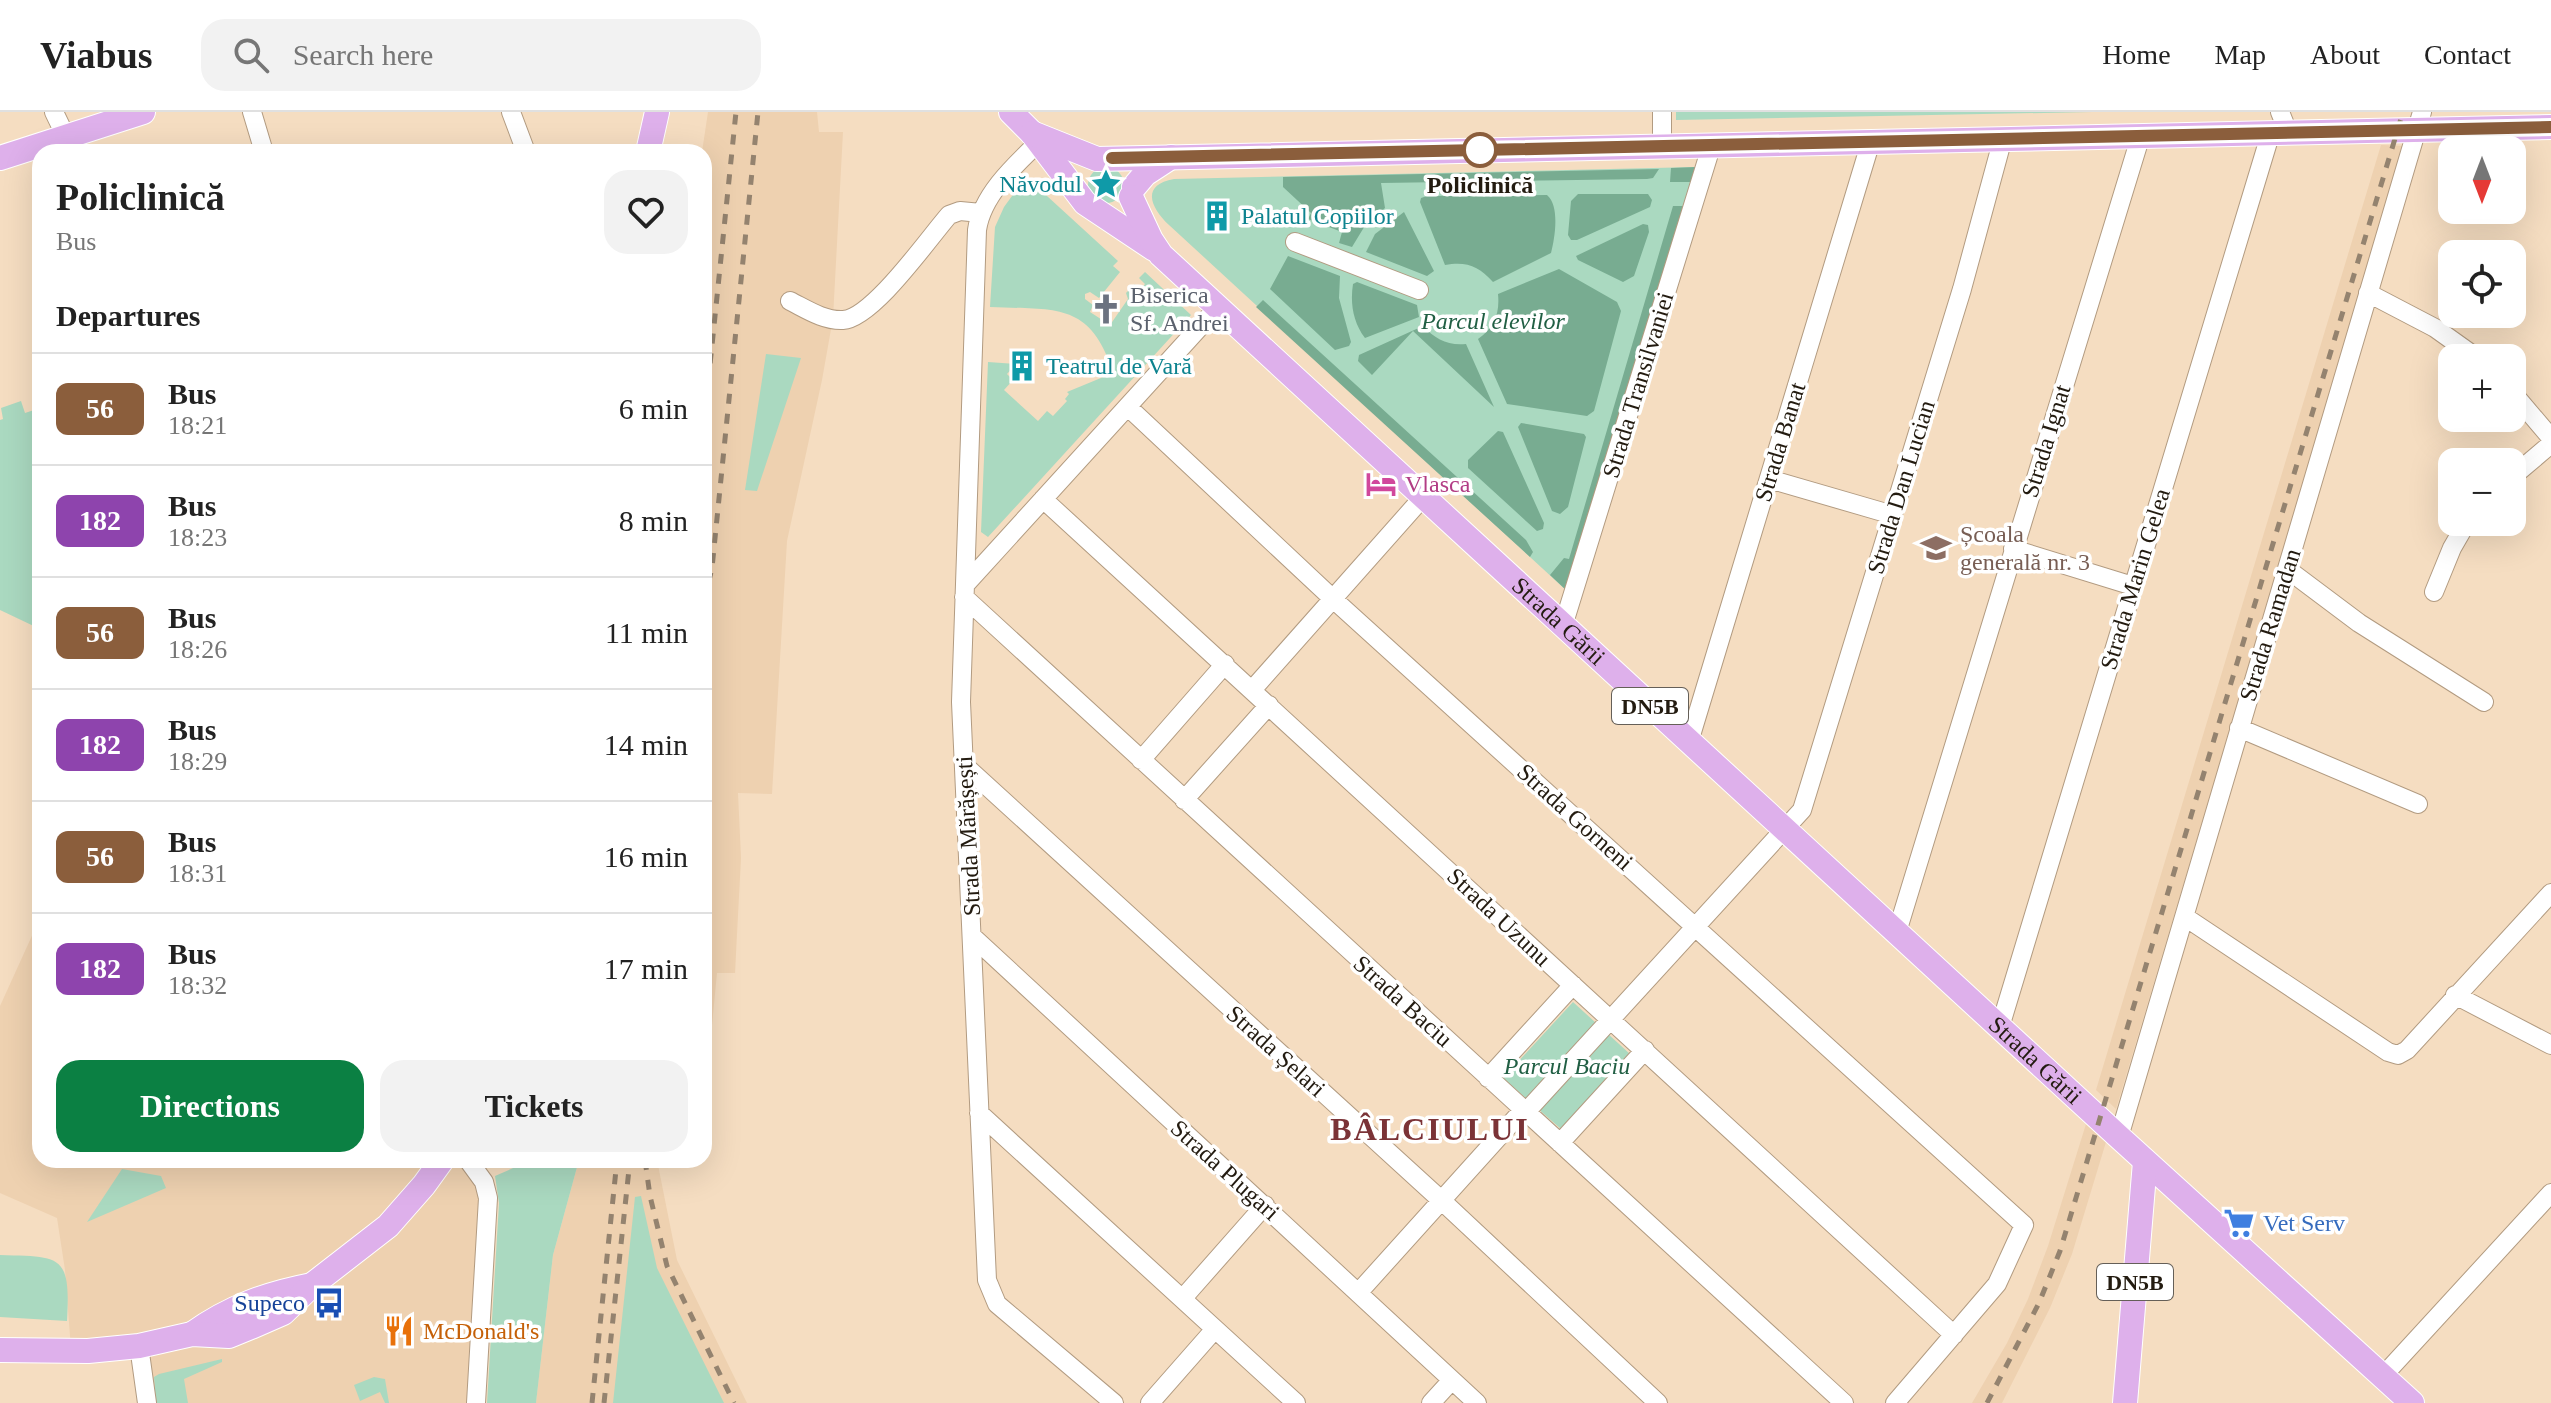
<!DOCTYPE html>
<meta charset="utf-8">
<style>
:root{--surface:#fff;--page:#f2f2f2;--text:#222;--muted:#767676;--line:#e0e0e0;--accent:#0b8043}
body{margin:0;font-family:"Times New Roman",serif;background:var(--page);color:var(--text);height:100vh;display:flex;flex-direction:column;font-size:30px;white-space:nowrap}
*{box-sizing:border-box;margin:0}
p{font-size:26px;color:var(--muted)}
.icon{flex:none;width:44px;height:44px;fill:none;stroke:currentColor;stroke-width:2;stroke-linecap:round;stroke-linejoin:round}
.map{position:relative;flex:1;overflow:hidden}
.details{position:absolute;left:32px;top:32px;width:680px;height:1024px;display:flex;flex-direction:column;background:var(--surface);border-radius:24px;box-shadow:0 8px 32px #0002}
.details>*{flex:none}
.badge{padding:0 16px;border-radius:12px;font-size:28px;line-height:52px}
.needle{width:52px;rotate:180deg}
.fabs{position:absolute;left:2438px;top:24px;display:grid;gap:16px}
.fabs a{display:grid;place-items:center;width:88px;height:88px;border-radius:16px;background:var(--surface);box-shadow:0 8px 32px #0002;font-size:40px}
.map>.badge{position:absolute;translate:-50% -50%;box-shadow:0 0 0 4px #fff}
h2{padding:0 24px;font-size:30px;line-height:72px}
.round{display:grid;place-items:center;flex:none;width:84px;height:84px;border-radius:24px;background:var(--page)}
.headline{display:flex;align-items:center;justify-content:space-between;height:136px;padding:0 24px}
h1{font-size:38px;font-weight:700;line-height:60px}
.action{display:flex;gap:16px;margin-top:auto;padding:16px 24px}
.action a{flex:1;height:92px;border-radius:24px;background:var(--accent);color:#fff;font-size:32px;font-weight:700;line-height:92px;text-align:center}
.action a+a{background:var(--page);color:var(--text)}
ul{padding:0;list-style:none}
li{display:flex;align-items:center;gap:24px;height:112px;padding:0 24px;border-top:2px solid var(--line)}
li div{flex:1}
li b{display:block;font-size:30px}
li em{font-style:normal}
li .badge{min-width:88px;font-weight:700;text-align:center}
header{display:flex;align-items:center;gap:48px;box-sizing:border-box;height:112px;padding:0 40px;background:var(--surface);border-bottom:2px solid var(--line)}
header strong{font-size:38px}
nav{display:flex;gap:44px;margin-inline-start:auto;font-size:28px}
.search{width:560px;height:72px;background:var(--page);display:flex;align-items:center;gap:20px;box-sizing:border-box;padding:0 28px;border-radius:24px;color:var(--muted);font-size:30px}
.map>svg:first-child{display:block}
.built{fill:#eed1b0}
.green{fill:#aad9c0}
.forest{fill:#78ac91}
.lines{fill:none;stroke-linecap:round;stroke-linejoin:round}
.minor-casing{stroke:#b29b81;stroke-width:20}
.major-casing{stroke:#fff;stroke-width:26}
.minor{stroke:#fff;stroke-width:18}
.major{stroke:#deb0eb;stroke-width:24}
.rail{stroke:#94836f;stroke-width:5;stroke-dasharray:10 10;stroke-linecap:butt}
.line-casing{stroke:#fff;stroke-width:18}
.line{stroke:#8b5e3c;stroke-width:12}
.stop-dot{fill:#fff;stroke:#8b5e3c;stroke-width:4}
.labels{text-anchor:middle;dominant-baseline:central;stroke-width:7;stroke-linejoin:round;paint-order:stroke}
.shield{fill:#fff;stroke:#655f58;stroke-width:2}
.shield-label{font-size:22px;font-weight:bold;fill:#231b10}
.culture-label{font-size:24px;fill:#0d838f;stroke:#fff;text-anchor:start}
.stop-label{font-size:24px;font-weight:bold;fill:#231b10;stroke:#fff}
.worship-label{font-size:24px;fill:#5b616d;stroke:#fff;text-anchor:start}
.park-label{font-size:24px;font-style:italic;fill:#215f44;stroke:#fff}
.street-label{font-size:24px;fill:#231b10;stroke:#fff}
.hotel-label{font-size:24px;fill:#b23c85;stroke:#fff;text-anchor:start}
.education-label{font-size:24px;fill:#785e54;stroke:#fff;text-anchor:start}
.shop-label{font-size:24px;fill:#366cbe;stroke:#fff;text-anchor:start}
.transit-label{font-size:24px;fill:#164399;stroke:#fff;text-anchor:end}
.food-label{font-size:24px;fill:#c56008;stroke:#fff;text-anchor:start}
.district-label{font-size:32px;font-weight:bold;letter-spacing:2px;fill:#7b3337;stroke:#fff}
</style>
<header>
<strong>Viabus</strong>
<div class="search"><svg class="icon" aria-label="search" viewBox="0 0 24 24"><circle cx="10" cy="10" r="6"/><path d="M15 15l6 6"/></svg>Search here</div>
<nav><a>Home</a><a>Map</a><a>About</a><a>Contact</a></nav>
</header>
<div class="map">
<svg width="2551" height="1291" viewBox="0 0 2551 1291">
<rect width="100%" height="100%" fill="#f5ddc1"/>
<path class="built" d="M708 0H817L819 20H843L833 206 822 268 787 429 772 682 738 681 741 746 735 861H717L704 997 702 40Z
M2381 33 2405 34 2116 997 2096 978Z
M40 806V1048H468L484 1070 476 1291H147L139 1234 71 1237 65 1158 57 1106 0 1081V894Z
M2086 1012 2106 1030 2072 1142 2050 1196 2002 1291H1972L2007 1231 2028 1187 2048 1134Z
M579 1048H657L677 1148 747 1291H536L553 1143Z"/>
<path class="green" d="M1676 0H2092L1676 8Z
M1088 73a18 18 0 1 1 36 0a18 18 0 1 1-36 0Z
M1696 55 1567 479 1169 113C1151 96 1140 73 1174 67Z
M1020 73H1035L1118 149 1113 154 1120 160 1099 186 1090 180 1085 182V187L1093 193 1090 200 1110 213 1128 187 1126 181 1130 177 1134 180 1137 177 1134 172 1141 177 1145 172 1139 166 1145 160 1191 203 988 425 981 420 988 250 1016 252 1007 262 1013 268 1004 278 1038 309 1047 299 1053 304 1067 289 1065 287 1069 282 1067 280 1113 261C1091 189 1054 198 990 195L995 115 1004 95Z
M766 242 801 246 757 379 745 378Z
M21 289 25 301 40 296V517L0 498V308L3 307 1 296Z
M1573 890 1630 942 1561 1017 1503 966Z
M537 1048H579L553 1143 536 1291H487L499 1091 495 1064 520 1053 535 1055Z
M122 1057 161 1064 166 1076 87 1110Z
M641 1084 657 1156 724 1291H613L635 1085Z
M0 1143C60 1145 71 1141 67 1209L0 1205Z
M222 1247V1250L184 1267 188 1291H156L154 1265 159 1262Z
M374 1265 385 1267 389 1291H385L380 1280 360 1289 354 1273Z"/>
<path class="forest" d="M1696 55 1692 70H1670L1671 56Z
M1659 57 1653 66 1647 67 1381 71 1385 96 1366 112 1352 135 1339 131 1342 120 1308 107 1311 101 1283 75V65Z
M1578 82H1648L1652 88 1650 95 1577 128H1571L1568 123 1571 89Z
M1547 83C1560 94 1555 125 1551 141L1493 170C1479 154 1466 149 1445 153L1420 90 1421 86 1427 84Z
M1673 94H1685L1567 479 1550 463 1564 446 1569 447Z
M1404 100 1434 159 1427 164 1366 140 1375 122Z
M1643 112 1648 113 1649 120 1634 164 1623 170 1578 148 1576 144Z
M1288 144 1340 164 1339 186 1351 230 1349 234 1335 238 1270 177Z
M1559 157 1617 190 1621 199 1594 299 1587 304 1507 292 1478 227C1494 216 1500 202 1498 182Z
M1357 170 1417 193 1419 205 1365 226C1353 210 1350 191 1353 172Z
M1263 188 1526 428 1533 440 1530 445 1256 195Z
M1423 214C1435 227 1448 234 1466 232L1494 295 1413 219 1372 263 1358 249 1359 243Z
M1521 311 1584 322 1586 325 1568 395 1560 402 1552 399 1518 315Z
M1498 319 1503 320 1544 411 1543 417 1537 419 1468 356V348Z"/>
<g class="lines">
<g class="minor-casing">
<path id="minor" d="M54 0 66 25
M252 0 264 40
M511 0 526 40
M1662 0V33
M2280 0 2288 20
M1039 30C1015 53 982 83 977 118L961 590 987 1168 997 1192 1114 1291
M1295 130 1419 178
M2368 181 2435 216 2477 246
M790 189C806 197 824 209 843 208 873 206 928 127 949 103L960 99 981 101
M2512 280 2551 326
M1128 295 1332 486 2024 1113 1997 1172 1895 1291
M2512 365 2551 332
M1769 367 1893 403
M1043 387 1954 1223
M2013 437 2133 474
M2287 457 2359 511 2484 590
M965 473 1218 195
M2434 480 2452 436 2467 410
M964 485 1844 1291
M1563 514 1712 32
M1252 578 1424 384
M2239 616 2418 692
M1689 630 1871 29
M1141 648 1225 552
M964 653 1441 1088 1658 1291
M1184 688 1269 593
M2185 805 2388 940 2398 943 2407 938 2551 781
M1897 820 2141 23
M973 825 1477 1291
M2455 883 2551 933
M2000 915 2271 20
M1488 966 1573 873
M1526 1000 1802 698 1962 177 2003 26
M979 1001 1296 1291
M2119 1025 2422 0
M1560 1031 1645 938
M468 1048 484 1070 488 1086 476 1291
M1358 1181 1523 998
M1183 1186 1265 1093
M139 1234 147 1291
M2382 1265 2551 1081
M1150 1291 1215 1217
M1431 1291 1452 1268"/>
</g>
<g class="major-casing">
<g id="major">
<path d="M1011 0 1032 21 1085 91 1154 137"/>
<path d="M1032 21 1097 47 2551 15"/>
<path d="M648 40 657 0"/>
<path d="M0 46 143 0"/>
<path d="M1134 75 1145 62 1171 45"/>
<path id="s1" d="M1131 85 1151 128 1161 143 2119 1025 2412 1291"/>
<path d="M192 1222C230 1195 266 1182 312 1173"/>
<path d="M0 1238 88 1239 139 1234 192 1222 229 1224 251 1215 283 1201 312 1173 388 1114 424 1073 442 1048"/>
<path d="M2125 1291 2145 1050"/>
</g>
</g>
<use href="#minor" class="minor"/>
<use href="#major" class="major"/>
<path class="rail" d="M704 311 736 0
M704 490 712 456 758 0
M645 1048 650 1084 667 1154 734 1291
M592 1291 617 1048
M604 1291 630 1048
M1987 1291 2039 1191 2060 1139 2403 0"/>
</g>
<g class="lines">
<g class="line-casing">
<path id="line" d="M1112 46 2551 15"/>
</g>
<use href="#line" class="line"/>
</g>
<defs>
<g id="sight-bare" transform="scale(2.4)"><path d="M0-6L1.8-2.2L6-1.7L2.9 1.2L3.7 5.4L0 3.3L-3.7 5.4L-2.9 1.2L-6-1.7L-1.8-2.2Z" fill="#0f9aa8" stroke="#fff" stroke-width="2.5" paint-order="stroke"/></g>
<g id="building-bare" transform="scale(2.4)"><path d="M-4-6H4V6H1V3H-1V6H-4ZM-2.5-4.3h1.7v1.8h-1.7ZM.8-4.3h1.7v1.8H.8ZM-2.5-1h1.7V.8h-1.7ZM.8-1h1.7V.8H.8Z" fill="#0f9aa8" stroke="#fff" stroke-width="2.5" paint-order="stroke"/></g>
<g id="church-bare" transform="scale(2.4)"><path d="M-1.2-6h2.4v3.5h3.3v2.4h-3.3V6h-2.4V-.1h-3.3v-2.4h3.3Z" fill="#6b7280" stroke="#fff" stroke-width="2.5" paint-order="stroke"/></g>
<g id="hotel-bare" transform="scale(2.4)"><path d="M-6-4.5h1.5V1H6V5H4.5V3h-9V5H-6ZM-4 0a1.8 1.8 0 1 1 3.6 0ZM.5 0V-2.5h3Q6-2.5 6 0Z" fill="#d1479c" stroke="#fff" stroke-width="2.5" paint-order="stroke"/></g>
<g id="school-bare" transform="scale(2.4)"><path d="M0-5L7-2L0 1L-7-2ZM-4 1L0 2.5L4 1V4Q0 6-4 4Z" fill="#8d6e63" stroke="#fff" stroke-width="2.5" paint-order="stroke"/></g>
<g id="supermarket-bare" transform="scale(2.4)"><path d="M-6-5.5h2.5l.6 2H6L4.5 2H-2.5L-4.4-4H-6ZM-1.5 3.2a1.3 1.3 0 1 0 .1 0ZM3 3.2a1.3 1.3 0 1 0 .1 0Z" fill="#3f7fe0" stroke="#fff" stroke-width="2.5" paint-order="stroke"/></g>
<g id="bus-bare" transform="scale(2.4)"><path d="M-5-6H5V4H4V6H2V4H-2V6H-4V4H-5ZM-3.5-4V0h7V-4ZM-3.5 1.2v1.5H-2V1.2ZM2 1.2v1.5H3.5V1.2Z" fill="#1a4fb4" stroke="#fff" stroke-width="2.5" paint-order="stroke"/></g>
<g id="restaurant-bare" transform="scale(2.4)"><path d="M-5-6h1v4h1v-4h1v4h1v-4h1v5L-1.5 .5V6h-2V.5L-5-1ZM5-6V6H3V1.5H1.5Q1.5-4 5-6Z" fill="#e8710a" stroke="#fff" stroke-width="2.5" paint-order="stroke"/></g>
</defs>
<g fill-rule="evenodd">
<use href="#sight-bare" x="1106" y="72"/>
<use href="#building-bare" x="1217" y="104"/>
<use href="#church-bare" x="1106" y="197"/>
<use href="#building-bare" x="1022" y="254"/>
<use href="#hotel-bare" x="1381" y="372"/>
<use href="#school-bare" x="1936" y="436"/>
<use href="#supermarket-bare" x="2239" y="1111"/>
<use href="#bus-bare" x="329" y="1191"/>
<use href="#restaurant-bare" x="399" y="1219"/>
</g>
<circle class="stop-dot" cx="1480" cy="38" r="16"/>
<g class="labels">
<g class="shield">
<rect x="1612" y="576" width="76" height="36" rx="6"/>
<rect x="2097" y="1152" width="76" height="36" rx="6"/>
</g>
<g class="shield-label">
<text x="1650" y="594">DN5B</text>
<text x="2135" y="1170">DN5B</text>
</g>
<g class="culture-label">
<text x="1082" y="72" text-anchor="end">Năvodul</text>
<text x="1241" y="104">Palatul Copiilor</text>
<text x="1046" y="254">Teatrul de Vară</text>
</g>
<g class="stop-label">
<text x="1480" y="73">Policlinică</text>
</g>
<g class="worship-label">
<text x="1130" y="183">Biserica<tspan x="1130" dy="28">Sf. Andrei</tspan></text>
</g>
<g class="park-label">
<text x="1493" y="209">Parcul elevilor</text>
<text x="1567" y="954">Parcul Baciu</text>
</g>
<g class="street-label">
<text transform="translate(1638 273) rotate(-73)">Strada Transilvaniei</text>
<text transform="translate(2046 329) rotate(-73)">Strada Ignat</text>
<text transform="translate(1780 330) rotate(-73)">Strada Banat</text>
<text transform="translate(1901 375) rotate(-73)">Strada Dan Lucian</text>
<text transform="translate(2135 467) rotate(-73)">Strada Marin Gelea</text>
<text stroke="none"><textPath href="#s1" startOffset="606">Strada Gării</textPath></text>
<text transform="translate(2270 513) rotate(-73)">Strada Ramadan</text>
<text transform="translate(1575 705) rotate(42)">Strada Gorneni</text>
<text transform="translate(968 724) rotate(-93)">Strada Mărășești</text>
<text transform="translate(1499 805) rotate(43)">Strada Uzunu</text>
<text transform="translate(1403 889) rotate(42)">Strada Baciu</text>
<text transform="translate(1276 939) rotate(42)">Strada Șelari</text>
<text stroke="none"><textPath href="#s1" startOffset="1254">Strada Gării</textPath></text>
<text transform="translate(1225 1058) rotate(42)">Strada Plugari</text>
</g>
<g class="hotel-label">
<text x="1405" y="372">Vlasca</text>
</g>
<g class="education-label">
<text x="1960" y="422">Școala<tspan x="1960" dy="28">generală nr. 3</tspan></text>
</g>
<g class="shop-label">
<text x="2263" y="1111">Vet Serv</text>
</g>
<g class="transit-label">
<text x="305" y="1191">Supeco</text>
</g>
<g class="food-label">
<text x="423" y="1219">McDonald's</text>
</g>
<g class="district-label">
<text x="1430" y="1017">BÂLCIULUI</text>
</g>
</g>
</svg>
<div class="fabs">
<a><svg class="needle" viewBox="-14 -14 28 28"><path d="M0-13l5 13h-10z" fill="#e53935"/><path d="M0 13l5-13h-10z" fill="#767676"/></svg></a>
<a><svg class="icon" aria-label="locate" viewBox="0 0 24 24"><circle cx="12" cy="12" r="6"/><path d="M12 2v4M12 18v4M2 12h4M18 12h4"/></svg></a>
<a>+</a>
<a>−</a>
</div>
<section class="details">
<div class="headline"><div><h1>Policlinică</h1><p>Bus</p></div><a class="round"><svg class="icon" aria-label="heart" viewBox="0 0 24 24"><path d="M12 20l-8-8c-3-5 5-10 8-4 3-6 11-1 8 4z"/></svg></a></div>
<h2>Departures</h2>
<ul>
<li><span class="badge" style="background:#8b5e3c;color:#fff">56</span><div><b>Bus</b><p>18:21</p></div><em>6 min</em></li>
<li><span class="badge" style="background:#8e44ad;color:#fff">182</span><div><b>Bus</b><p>18:23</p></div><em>8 min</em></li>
<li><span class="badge" style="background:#8b5e3c;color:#fff">56</span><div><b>Bus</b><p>18:26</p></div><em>11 min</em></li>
<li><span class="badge" style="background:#8e44ad;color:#fff">182</span><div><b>Bus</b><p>18:29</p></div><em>14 min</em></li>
<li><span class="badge" style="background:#8b5e3c;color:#fff">56</span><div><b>Bus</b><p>18:31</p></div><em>16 min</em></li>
<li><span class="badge" style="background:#8e44ad;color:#fff">182</span><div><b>Bus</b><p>18:32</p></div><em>17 min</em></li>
</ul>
<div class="action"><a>Directions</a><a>Tickets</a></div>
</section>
</div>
